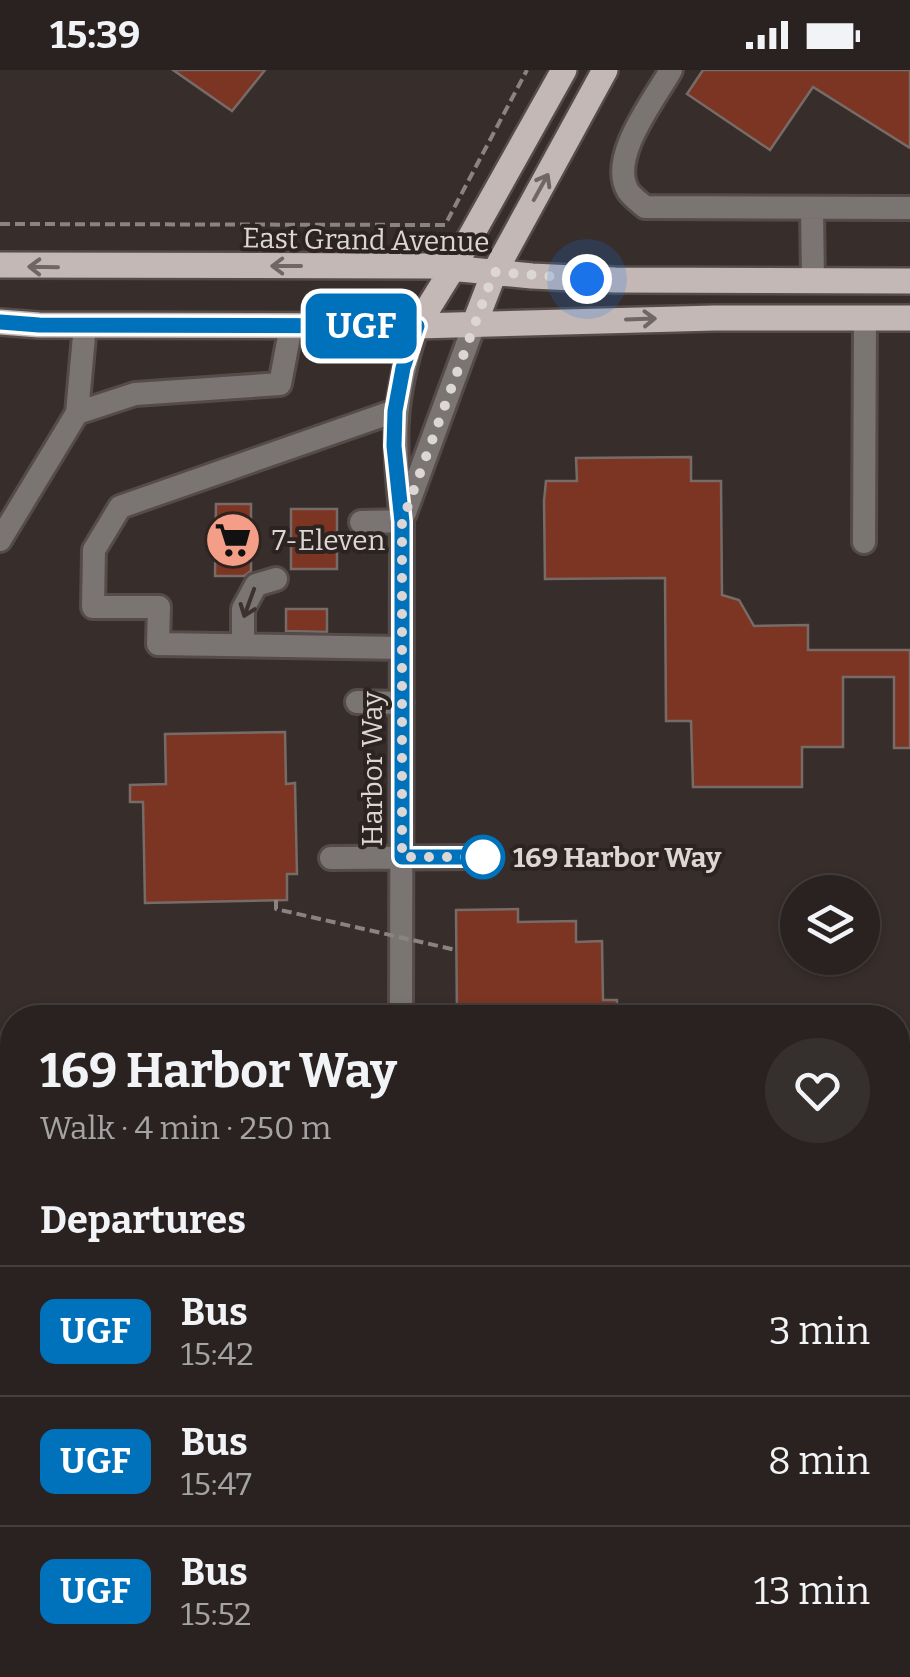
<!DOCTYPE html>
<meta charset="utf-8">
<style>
:root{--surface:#292220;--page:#352f2d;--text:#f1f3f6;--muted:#a5a4a5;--line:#453f3e}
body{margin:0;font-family:Bitter,serif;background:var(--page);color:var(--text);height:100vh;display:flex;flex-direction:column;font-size:38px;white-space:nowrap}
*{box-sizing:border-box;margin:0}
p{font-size:32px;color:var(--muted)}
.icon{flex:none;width:55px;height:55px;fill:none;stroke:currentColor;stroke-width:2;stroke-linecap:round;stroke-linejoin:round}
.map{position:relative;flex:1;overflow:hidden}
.panel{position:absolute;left:0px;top:935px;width:910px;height:672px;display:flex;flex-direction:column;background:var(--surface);border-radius:40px 40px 0 0;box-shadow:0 2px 8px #0004,0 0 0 2px var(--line)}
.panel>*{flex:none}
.badge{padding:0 20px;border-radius:15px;font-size:35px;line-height:65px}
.fabs{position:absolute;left:780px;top:805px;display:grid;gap:20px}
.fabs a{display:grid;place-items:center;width:100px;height:100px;border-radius:50%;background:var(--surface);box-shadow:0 2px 8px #0004,0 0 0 2px var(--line);font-size:50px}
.you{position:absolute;width:50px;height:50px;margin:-25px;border:8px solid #fff;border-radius:50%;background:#1a73e8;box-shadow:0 0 0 15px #1a73e833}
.map>.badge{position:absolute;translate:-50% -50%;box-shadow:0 0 0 5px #fff}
h2{padding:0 40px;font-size:38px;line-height:90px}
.round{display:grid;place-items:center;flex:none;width:105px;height:105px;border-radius:52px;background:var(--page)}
.overview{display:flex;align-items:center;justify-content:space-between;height:170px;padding:0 40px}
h1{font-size:48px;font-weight:700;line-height:75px}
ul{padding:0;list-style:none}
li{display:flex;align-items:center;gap:30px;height:130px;padding:0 40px;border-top:2px solid var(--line)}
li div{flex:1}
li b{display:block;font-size:38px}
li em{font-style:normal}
li .badge{min-width:110px;font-weight:700;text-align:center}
.status{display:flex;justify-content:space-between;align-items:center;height:70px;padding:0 50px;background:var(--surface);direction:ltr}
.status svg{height:28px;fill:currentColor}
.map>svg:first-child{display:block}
.building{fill:#7b3522;stroke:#776b68;stroke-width:2.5}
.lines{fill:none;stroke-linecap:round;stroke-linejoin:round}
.minor-casing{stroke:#554b49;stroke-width:28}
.major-casing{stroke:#554b49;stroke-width:30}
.path{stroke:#8b8380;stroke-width:4;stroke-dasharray:10 5;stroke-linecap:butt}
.minor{stroke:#7a7472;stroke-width:22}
.major{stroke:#c3b8b5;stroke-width:25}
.path-bridge{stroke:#8b8380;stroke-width:4;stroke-dasharray:10 5;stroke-linecap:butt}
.oneway{stroke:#706663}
.oneway2{stroke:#3c3330}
.line-casing{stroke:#fff;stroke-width:22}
.line{stroke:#0072bc;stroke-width:15}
.walk{stroke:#dcd6d4;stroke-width:10;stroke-dasharray:0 18}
.stop-dot{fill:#fff;stroke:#0072bc;stroke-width:5}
.labels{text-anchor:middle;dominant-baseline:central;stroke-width:8;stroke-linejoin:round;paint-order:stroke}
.street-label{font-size:28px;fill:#dcd6d4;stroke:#2d2320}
.poi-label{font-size:28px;fill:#dcd6d4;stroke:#2d2320;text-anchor:start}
.stop-label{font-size:28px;font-weight:bold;fill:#dcd6d4;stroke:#2d2320;text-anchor:start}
</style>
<div class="status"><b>15:39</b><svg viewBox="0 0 49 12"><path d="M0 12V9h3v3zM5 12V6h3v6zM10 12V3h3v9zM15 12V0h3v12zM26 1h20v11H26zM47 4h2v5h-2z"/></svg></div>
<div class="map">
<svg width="910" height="1607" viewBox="0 0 910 1607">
<rect width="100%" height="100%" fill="#372d2a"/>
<path class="building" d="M173 0H265L232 41Z
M703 0H910V78L813 17 770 80 687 24Z
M691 387V411H721L722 525 739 530 754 556 808 555V580H910V678H894V607H843V677H802V717H693L691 651H666L665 508 545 509 544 431 546 411H577L576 388Z
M216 434H251V501L244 506H215Z
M291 439H337V499H291Z
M286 539H327V562L286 561Z
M285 662 286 714 295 713 297 804H287V830L145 833 143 732H130V715L166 714 165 664Z
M518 839V852L576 851V872L602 871 603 930H617V948H457L456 840Z"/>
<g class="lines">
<g class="minor-casing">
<path id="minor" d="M671 0C655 29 608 87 628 121 632 127 639 132 645 137L910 138
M812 139 813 211
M395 341 120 437 94 480 93 537H159L158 574 402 578
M77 343 135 324 280 314 291 256
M405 443 474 255
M361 452 402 451
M0 470 77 343 85 255
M864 472 865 248
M243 574V539L256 515 276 509
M357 632 402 633
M331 788 483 787
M401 948 402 451C394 372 391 334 417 256
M0 1419H12
M0 1606 44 1607
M400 1606 859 1607
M43 1607 73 1595"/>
</g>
<g class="major-casing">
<path id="major" d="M0 195 430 196 532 206 615 210 910 211
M0 252 39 255 417 256 715 248H910
M474 255 494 203 605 0
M417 256 453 198 564 0"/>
</g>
<path class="path" d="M0 154 445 155 527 0"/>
<use href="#minor" class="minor"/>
<use href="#major" class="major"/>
<path class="path-bridge" d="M276 830V839L456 880"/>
</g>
<defs><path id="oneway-shaft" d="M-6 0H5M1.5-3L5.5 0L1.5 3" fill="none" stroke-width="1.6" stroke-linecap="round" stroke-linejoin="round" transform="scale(2.5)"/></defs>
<g class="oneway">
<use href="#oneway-shaft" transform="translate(541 117) rotate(-61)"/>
<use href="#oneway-shaft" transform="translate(286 196) rotate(180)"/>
<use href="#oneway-shaft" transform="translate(43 197) rotate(-179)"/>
<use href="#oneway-shaft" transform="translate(641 249) rotate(-2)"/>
</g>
<use class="oneway2" href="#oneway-shaft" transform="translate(249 533) rotate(110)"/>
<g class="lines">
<g class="line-casing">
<path id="line" d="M0 252 39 255 417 256 403 298 395 341 394 376 402 452V787H483"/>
</g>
<use href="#line" class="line"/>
<path class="walk" d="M483 787H402V452L494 202 587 209"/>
</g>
<defs>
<g id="supermarket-disc" transform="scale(2.875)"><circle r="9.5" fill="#f49e87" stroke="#2d2320"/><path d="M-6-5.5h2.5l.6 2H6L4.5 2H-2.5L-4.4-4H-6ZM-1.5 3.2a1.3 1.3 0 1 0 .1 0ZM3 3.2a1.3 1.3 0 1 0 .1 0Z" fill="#111"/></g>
</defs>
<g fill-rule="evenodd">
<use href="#supermarket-disc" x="233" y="470"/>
</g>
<circle class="stop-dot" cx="483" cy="787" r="20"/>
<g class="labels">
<g class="street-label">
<text transform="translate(366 170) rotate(1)">East Grand Avenue</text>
<text transform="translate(372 699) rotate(-90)">Harbor Way</text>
</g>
<g class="poi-label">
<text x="272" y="470">7-Eleven</text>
</g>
<g class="stop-label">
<text x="513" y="787">169 Harbor Way</text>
</g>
</g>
</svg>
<div class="fabs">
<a><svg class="icon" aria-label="layers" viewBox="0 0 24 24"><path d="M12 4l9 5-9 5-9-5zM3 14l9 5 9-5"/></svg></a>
</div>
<div class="you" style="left:587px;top:209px"></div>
<b class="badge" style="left:361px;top:256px;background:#0072bc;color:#fff">UGF</b>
<section class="panel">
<div class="overview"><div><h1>169 Harbor Way</h1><p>Walk · 4 min · 250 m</p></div><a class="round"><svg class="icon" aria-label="heart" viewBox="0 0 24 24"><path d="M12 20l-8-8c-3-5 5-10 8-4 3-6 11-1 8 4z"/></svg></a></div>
<h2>Departures</h2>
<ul>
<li><span class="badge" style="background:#0072bc;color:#fff">UGF</span><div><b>Bus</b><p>15:42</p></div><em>3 min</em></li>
<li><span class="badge" style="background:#0072bc;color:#fff">UGF</span><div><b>Bus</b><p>15:47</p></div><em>8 min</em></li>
<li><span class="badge" style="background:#0072bc;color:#fff">UGF</span><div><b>Bus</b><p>15:52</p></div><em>13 min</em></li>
</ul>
</section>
</div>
